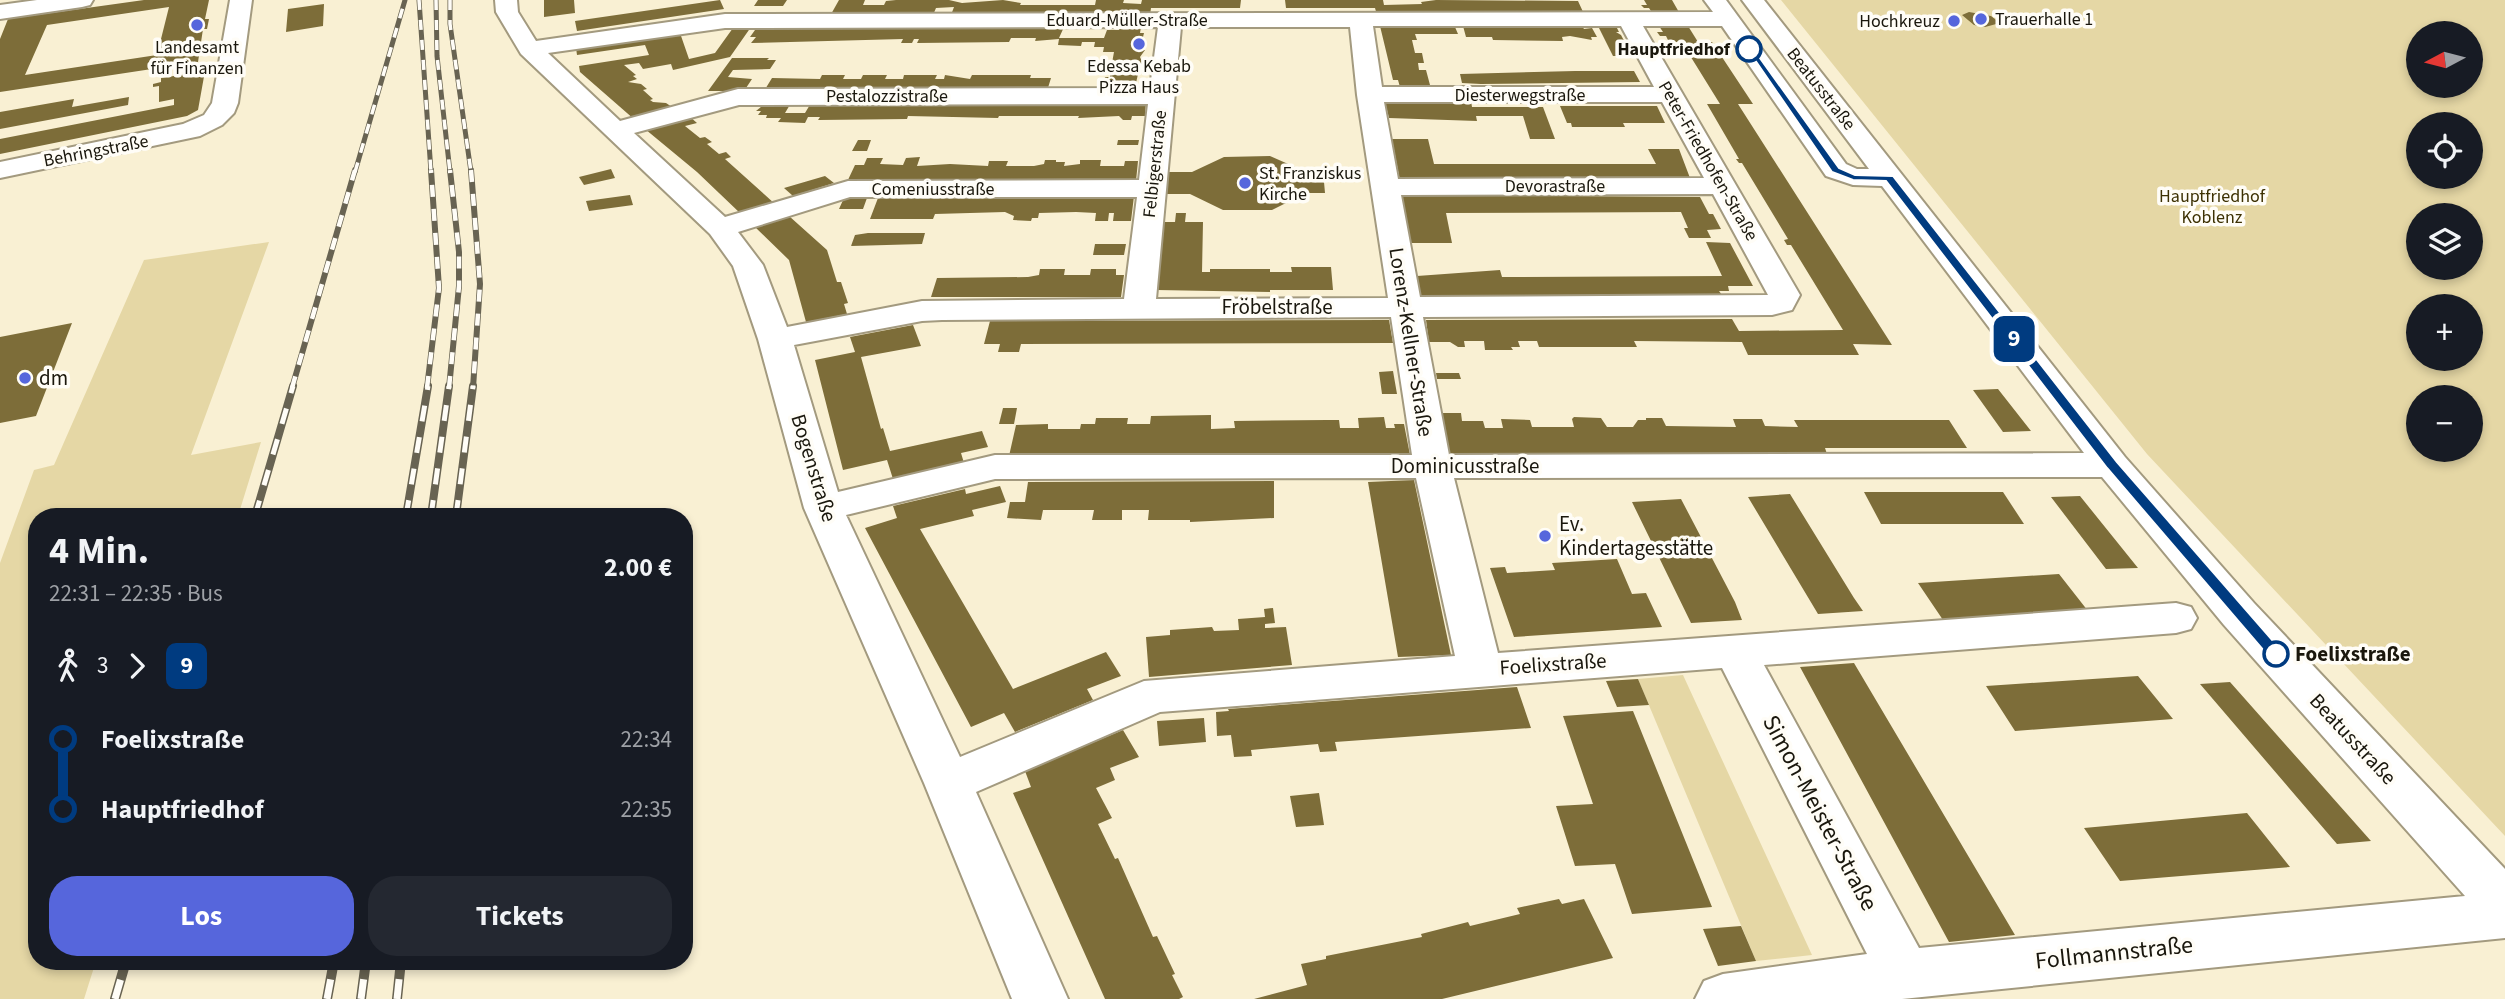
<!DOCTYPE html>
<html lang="de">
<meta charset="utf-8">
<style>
:root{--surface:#171b24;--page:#242831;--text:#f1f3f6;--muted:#9ea1a6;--accent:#5666dc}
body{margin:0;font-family:"Source Sans 3",sans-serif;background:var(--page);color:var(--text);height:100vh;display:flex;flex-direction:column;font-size:26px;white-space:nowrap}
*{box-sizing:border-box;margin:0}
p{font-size:23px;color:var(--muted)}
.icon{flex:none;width:38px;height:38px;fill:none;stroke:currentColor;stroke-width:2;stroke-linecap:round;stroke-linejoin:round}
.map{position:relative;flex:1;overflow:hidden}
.details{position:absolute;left:28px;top:508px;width:665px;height:462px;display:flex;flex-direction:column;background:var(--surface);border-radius:28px;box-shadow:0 4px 10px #0003}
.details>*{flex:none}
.badge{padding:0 14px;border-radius:10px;font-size:24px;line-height:46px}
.needle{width:46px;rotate:263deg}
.buttons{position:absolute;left:2406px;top:21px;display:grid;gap:14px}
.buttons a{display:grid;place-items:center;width:77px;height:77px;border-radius:50%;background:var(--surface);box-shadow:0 4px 10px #0003;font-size:35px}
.map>.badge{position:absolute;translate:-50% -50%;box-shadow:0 0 0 4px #fff}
.legs{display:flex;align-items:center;gap:10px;height:77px;padding:0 21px;font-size:23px}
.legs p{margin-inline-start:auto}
.summary{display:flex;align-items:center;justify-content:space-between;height:119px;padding:0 21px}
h1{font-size:38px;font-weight:700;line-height:52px}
.cta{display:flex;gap:14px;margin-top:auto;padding:14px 21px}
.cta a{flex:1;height:80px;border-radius:28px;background:var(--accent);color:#fff;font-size:28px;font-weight:700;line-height:80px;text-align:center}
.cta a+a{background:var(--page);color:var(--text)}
ul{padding:0 21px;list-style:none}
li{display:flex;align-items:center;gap:24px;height:70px;font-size:26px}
li i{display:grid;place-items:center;width:10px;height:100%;margin:0 9px;background:currentColor}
li i::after{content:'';width:18px;height:18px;margin:-9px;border:5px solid;border-radius:50%;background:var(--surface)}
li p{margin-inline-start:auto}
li:first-child i{background:linear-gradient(#0000 50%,currentColor 0)}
li:last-child i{background:linear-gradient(currentColor 50%,#0000 0)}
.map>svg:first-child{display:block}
.green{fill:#e5d7a5;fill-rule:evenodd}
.building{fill:#7d6d39;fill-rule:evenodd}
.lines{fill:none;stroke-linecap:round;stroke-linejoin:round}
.minor-casing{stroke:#a39a7f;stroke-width:4}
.minor{fill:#fff;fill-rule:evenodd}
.rail-far3-casing{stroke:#686352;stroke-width:5}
.rail-far2-casing{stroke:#686352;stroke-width:6}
.rail-far1-casing{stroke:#686352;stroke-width:8}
.rail-casing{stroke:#686352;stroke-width:10}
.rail-far3{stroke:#fffdf7;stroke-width:3.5;stroke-dasharray:10;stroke-linecap:butt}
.rail-far2{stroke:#fffdf7;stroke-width:4.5;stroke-dasharray:12;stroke-linecap:butt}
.rail-far1{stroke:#fffdf7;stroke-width:5;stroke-dasharray:16;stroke-linecap:butt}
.rail{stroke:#fffdf7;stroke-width:7;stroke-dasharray:20;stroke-linecap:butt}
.line-1{fill:#003b80;stroke:#fff;stroke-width:2}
.poi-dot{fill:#5666dc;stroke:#fffdf7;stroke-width:2.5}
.stop-1-dot{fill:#fff;stroke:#003b80;stroke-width:3.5}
.labels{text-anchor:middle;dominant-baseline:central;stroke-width:7;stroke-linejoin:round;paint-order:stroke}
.far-poi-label{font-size:18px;fill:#1a170d;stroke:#fffdf7;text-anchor:start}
.far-street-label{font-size:18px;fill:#1a170d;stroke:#fffdf7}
.far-stop-label{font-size:18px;font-weight:bold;fill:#1a170d;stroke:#fffdf7;text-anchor:end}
.far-park-label{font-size:18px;fill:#3d3103;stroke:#fffdf7}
.street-label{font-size:21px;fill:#1a170d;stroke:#fffdf7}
.poi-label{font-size:21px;fill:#1a170d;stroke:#fffdf7;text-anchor:start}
.stop-label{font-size:21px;font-weight:bold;fill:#1a170d;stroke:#fffdf7;text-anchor:start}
.near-street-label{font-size:24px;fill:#1a170d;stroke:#fffdf7}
</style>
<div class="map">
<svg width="2505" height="999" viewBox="0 0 2505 999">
<rect width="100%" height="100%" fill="#f9f0d3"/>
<path class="green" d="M1781 0H2505V836L2147 454ZM2418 33H2471V86H2418ZM2418 124H2471V177H2418ZM2418 215H2471V268H2418ZM2418 306H2471V359H2418ZM2418 397H2471V450H2418Z
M269 242 191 455 261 442 238 516H37V961H96L84 999H0V563L34 470 54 465 144 260Z
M1683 675 1812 955 1756 961 1638 679Z"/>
<path class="building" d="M144 0H209L205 19H209L207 29H203L198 62 0 92V39L8 19ZM169 7 157 55 25 75 47 25Z
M544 0H574L575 13 544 17Z
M720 0 724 9 577 31 575 21Z
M758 0H787L783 6H754Z
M839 0H865L863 5H884L886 1 896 0H949L962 3 1003 0 1021 3 1020 5H1095L1096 0H1124L1123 3 1141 4 1142 0H1241L1240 8H1151L1150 15H951L954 7 936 8 933 15 830 16Z
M1285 0H1383L1384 5 1422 4 1421 2 1436 0 1578 1 1584 14 1377 15 1375 8H1286Z
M1644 0H1672L1680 14H1653L1649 8H1644L1641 5H1647Z
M324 4 323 26 286 32 288 9Z
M1969 12 1991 16 2000 23 1985 27 1974 25 1962 15Z
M1380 26 1449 27H1455L1458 34H1415L1417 40H1412L1415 53H1422L1424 63H1418L1419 70H1426L1430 85 1400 87 1398 80H1393Z
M1463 26H1582L1584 29 1592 28 1597 37H1591L1592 40 1570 36 1562 37 1563 41 1493 40 1492 37H1466Z
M1598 26H1616L1619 32H1616L1621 35 1632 56H1613Z
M1659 26H1688L1698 42H1712L1753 104H1738L1892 345 1853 344 1859 355H1748L1742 342 1634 341 1637 347H1539L1537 341H1518L1520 347H1511L1513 350H1485L1484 341H1464L1465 347H1458L1450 342H1429L1426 320 1732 319 1739 331 1843 330 1791 245H1787L1784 240 1788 239 1742 163H1739L1736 159H1739L1707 104H1720L1689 54H1684L1681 49H1687L1683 42H1669L1666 36H1660L1657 32H1663Z
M751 27 730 57 673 70 671 64 643 69 639 63 624 65 636 75 633 76 637 79 628 82 641 84 647 89 643 90 653 99 650 100 653 102 666 103 672 107 635 120 580 72 579 66 649 55 645 45 577 55 576 48 680 33 689 59 715 53 733 28Z
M762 27H1064L1059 38H1104L1107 30H1119V27H1141L1140 33H1144L1142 41H1146L1141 48 1145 50 1140 57 1143 64H1140L1139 67 1141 74H1138L1136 83H1132L1131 90H1121L1108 88 1109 82H1104L1105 77H1110L1111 71H1105L1107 63H1112L1114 52H1103L1104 47H1094L1095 42H1082L1081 46 1058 45 1059 39 1035 41 1036 38H1011L1009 42 917 43 919 39H914L912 43H901L903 39 751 43 756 37H750L755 30Z
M732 58H769L767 60H776L770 69 733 70 728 77 752 79 744 91H708Z
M205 71 198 110 187 116 0 154V139L174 105V99L159 102V86L153 87V84L161 82V78Z
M1575 71H1634L1640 82 1481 84 1462 83 1460 74Z
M822 75H845L843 79H861L863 75H887L885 79H903L904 75H937L935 79H944L945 75 970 79 972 75H1031L1030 78H1051L1047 91H764L772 78 820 79Z
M129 97 128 105 0 129V112L74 99 72 107Z
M1471 101 1472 107H1543L1555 139H1530L1523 116H1476L1477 121 1389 118 1385 102Z
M1146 102 1145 116H1132L1131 120H1123L1119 116 1078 118 1079 116H999L998 118 908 116 907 119 818 120 820 117H808L805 123 778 122 781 118H766L767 115H758L761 111H756L766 103H791L785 113H805L811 103Z
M1560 106H1657L1665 123H1623L1625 127H1572L1571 123H1567Z
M689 116 697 123 685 126 700 138 705 137 712 142 707 144 719 154 726 152 731 157 725 159 775 204 741 214 697 172 645 129Z
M1392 139H1428L1434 164H1656L1648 149H1679L1690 178 1400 181Z
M858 140H871L867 151H852Z
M1118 140H1139L1138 145H1117Z
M1270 156 1304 171H1323L1325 193H1306L1272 210H1223L1190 194H1165L1168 172H1192L1224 157Z
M920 157 917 166 950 164 988 166 989 161H1008L1006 166H1034L1044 164 1045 160H1056V162H1065L1064 166 1080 164V160H1101L1100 166H1124L1125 161H1138L1136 181 847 182 855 165H864L867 158H883L880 164 903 165 906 158Z
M611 169 615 178 584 185 579 177Z
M825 176 834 183 793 196 784 188Z
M630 195 633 205 589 211 586 201Z
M1402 195 1700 197 1709 214H1713L1721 229 1707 230 1711 238H1689L1684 228H1688L1681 212 1446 213 1452 243H1411Z
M902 196H1134L1131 221H1113L1114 213H1109L1108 221H1095L1096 213 1076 212 1039 213 1038 218H1032L1031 221 1013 220 1014 216 1005 212 935 214 933 219H870L878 198Z
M844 198H867L863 209H839Z
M1176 213H1186L1185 222H1203L1202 272H1210V269H1270V272H1292L1291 267H1331L1333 290H1270V292L1157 290 1163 222H1175Z
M789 216 827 250 837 282H841L848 303 844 304 847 314 806 322 789 260 755 227Z
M868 233H925L922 244 851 246 855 235Z
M1706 242 1730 243 1753 286H1728L1729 291H1719L1722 295 1421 297 1417 276 1500 270 1502 277 1722 276Z
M1095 244H1126L1124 255H1093Z
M1040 269H1065L1064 275H1090L1091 269H1116V275H1124L1121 297H931L937 278 1028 277 1039 275Z
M1389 320 1393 343 1021 344 1019 352H998L1000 344H984L990 321Z
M72 323 36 416 0 423V337Z
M913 325 921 346 861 357 881 429 883 428 890 451 982 431 988 447 961 453 964 463 893 479 887 460 843 470 815 360 855 352 850 337Z
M1393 371 1397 394H1382L1379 372Z
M1436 373H1459L1461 379H1437Z
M1998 389 2031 431 2003 432 1973 390Z
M1003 408H1017L1014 424H999Z
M1442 413H1461L1462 421H1483L1485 428H1503L1501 419 1530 420 1532 427H1574L1572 419 1574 417 1601 418 1607 427H1633L1638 420H1646V418H1662L1666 426 1736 427 1733 419H1762L1765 426 1798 427 1794 420H1949L1967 448H1825L1827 454 1450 455Z
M1211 415V429L1235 428 1234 421 1327 420H1339L1340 428H1359L1358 418 1384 417 1386 428H1395L1394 424H1404L1410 455 1009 456 1016 425 1048 424V429H1080L1081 424H1095L1096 418H1128L1127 424H1150L1151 416Z
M1414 480 1451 655 1398 657 1368 482Z
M1274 481V518L1190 522V520H1148L1149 510H1122V520H1092L1094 510H1043L1041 520 1007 518 1010 502H1025L1028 482Z
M1000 486 1006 502 972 510 974 516 920 529 1013 689 1106 652 1121 676 1087 689 1093 700 1015 732 1004 713 971 727 865 528 897 518 893 506 965 489 966 494Z
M1864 492H2003L2024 524H1881Z
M1790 494 1854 598 1863 611 1818 614 1748 497Z
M2080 496 2138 568 2106 569 2051 497Z
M1681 499 1735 602 1742 620 1691 623 1632 502Z
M1617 559 1632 594 1646 593 1662 627 1514 637 1490 568 1505 567 1507 573 1555 570 1552 563Z
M2059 574 2088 611 1943 620 1918 583Z
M1273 608 1275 623 1265 624V628L1286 627 1292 665 1149 677 1146 637 1170 635V630L1212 627 1214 631 1239 630 1238 619 1265 617 1264 609Z
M1854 663 2015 935 1949 942 1800 667Z
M2138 676 2173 719 2015 731 1986 686Z
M1638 679 1649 705 1617 707 1606 681Z
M2230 682 2371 841 2337 844 2200 684Z
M1517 687 1531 728 1335 742 1337 751 1320 752 1318 744 1251 750 1252 756 1234 757 1231 735 1217 736 1216 712 1229 711 1228 709Z
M1633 711 1712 907 1632 914 1615 864 1575 866 1556 806 1593 804 1563 716Z
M1204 718 1206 742 1159 746 1157 721Z
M1123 730 1139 757 1110 768 1115 780 1096 788 1112 818 1098 824 1115 859 1118 858 1153 937 1157 936 1175 974 1172 975 1183 997 1179 999H1105L1013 793 1031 787 1025 771Z
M1319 793 1324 825 1296 827 1290 796Z
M2247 813 2290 867 2120 881 2084 828Z
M1559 899 1562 904 1584 899 1613 958 1442 999H1254L1307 985 1301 964 1326 959V956L1422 937 1421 934 1468 922 1470 926 1520 914 1517 908Z
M1741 926 1756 961 1718 966 1703 929Z"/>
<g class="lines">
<g class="minor-casing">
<path id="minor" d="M37 0H93L90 5 82 7 0 19V5Z
M230 0H252L238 103 234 113 222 125 200 136 0 178V162L183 124 204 115 212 103Z
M495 0H517L518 12 536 41 725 14 1713 12 1704 0H1726L1846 164 1857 169H1869L1742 0H1764L2125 457 2254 603 2505 869V938L1902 999H1695L1704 981 1723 974 1867 954 1722 668 1160 712 976 792 1068 999H1012L924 783 804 508 758 339 733 266 710 234 521 54 496 12ZM1373 26H1621L1654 87H1382ZM1643 26H1722L1826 176 1853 185 1882 186 2084 453 1449 455 1423 317 1772 315 1792 310 1800 295ZM1158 27 1150 88 738 89 620 121 548 53 725 28ZM1181 27H1350L1357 95 1388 298 1156 299ZM1384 102H1662L1704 178 1398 179ZM1148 104 1139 180 848 181 725 217 634 133 739 105ZM1713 194 1768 295 1420 297 1401 195ZM850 197H1137L1124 299 922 301 787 327 763 265 738 232ZM1391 317 1412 455H995L838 492 794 345 922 321 942 320ZM2102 477 2224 625 2465 896 1919 948 1764 665 2176 633 2191 629 2197 618 2191 607 2176 603 1498 653 1454 478ZM1416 478 1455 656 1144 681 960 757 846 515 995 479Z"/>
</g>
<use href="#minor" class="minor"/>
<g class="rail-far3-casing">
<path id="rail-far3" d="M419 0 431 172
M436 0 437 56 450 172
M450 0V24L471 172
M355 172 405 0"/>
</g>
<g class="rail-far2-casing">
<path id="rail-far2" d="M471 170 480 284 473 388
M292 388 355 170
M427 388 439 288 431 170
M449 388 459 286V252L450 170"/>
</g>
<g class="rail-far1-casing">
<path id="rail-far1" d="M255 516 293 386
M406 516 428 386
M431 516 449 386
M456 516 473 386"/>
</g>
<g class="rail-casing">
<path id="rail" d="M115 999 126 961
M327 999 334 961
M361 999 366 961
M397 999 401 961"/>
</g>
<use href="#rail-far3" class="rail-far3"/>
<use href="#rail-far2" class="rail-far2"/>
<use href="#rail-far1" class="rail-far1"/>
<use href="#rail" class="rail"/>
</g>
<path class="line-1" d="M1746 47H1752L1839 168 1855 175 1893 176 2117 462 2281 650 2283 654 2281 658H2270L2107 468 1886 181 1853 180 1832 172Z"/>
<g class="poi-dot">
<circle cx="1981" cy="19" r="7"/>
<circle cx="1954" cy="21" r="7"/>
<circle cx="197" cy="25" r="7"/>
<circle cx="1139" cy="44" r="7"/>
<circle cx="1245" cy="183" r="7"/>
<circle cx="25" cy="378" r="7"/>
<circle cx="1545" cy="536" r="7"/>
</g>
<g class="stop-1-dot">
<circle cx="1749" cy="49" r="12"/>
<circle cx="2276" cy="654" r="12"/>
</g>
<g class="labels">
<g class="far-poi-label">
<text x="1995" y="19">Trauerhalle 1</text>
<text x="1940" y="21" text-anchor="end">Hochkreuz</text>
<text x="197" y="47" text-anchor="middle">Landesamt<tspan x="197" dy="21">für Finanzen</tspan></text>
<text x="1139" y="66" text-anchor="middle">Edessa Kebab<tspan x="1139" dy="21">Pizza Haus</tspan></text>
<text x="1259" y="173">St. Franziskus<tspan x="1259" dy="21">Kirche</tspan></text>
</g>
<g class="far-street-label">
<text x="1127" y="20">Eduard-Müller-Straße</text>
<text transform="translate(1821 89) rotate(52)">Beatusstraße</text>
<text x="1520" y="95">Diesterwegstraße</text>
<text x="887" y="96">Pestalozzistraße</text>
<text transform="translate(96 151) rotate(-11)">Behringstraße</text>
<text transform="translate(1708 161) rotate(60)">Peter-Friedhofen-Straße</text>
<text transform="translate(1155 164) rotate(-84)">Felbigerstraße</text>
<text x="1555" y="186">Devorastraße</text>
<text x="933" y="189">Comeniusstraße</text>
</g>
<g class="far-stop-label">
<text x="1730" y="49">Hauptfriedhof</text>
</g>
<g class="far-park-label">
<text x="2212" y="196">Hauptfriedhof<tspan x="2212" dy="21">Koblenz</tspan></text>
</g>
<g class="street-label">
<text x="1277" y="307">Fröbelstraße</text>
<text transform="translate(1411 342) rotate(81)">Lorenz-Kellner-Straße</text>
<text x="1465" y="466">Dominicusstraße</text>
<text transform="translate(814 468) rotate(73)">Bogenstraße</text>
<text transform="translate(1553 664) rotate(-4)">Foelixstraße</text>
<text transform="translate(2353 739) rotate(47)">Beatusstraße</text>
</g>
<g class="poi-label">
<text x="39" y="378">dm</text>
<text x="1559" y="524">Ev.<tspan x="1559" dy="24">Kindertagesstätte</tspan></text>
</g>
<g class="stop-label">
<text x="2295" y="654">Foelixstraße</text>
</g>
<g class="near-street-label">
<text transform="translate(1820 813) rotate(62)">Simon-Meister-Straße</text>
<text transform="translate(2114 953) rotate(-6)">Follmannstraße</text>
</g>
</g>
</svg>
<div class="buttons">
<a><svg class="needle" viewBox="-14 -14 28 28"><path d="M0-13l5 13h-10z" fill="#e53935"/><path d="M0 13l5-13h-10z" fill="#9ea1a6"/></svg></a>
<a><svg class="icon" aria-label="locate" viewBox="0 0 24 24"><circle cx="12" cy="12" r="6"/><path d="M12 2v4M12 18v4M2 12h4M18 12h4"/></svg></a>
<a><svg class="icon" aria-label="layers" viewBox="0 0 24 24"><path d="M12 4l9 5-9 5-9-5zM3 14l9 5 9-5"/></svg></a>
<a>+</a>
<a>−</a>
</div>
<b class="badge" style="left:2014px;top:339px;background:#003b80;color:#fff">9</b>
<section class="details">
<div class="summary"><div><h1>4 Min.</h1><p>22:31 – 22:35 · Bus</p></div><b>2.00 €</b></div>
<div class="legs"><svg class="icon" aria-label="walk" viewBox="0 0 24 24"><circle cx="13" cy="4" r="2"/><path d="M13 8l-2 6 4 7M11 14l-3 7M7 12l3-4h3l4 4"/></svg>3<svg class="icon" aria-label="forward" viewBox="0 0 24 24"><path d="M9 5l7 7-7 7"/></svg><b class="badge" style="background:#003b80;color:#fff">9</b></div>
<ul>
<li><i style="color:#003b80"></i><b>Foelixstraße</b><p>22:34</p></li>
<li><i style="color:#003b80"></i><b>Hauptfriedhof</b><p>22:35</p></li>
</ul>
<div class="cta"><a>Los</a><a>Tickets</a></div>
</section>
</div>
